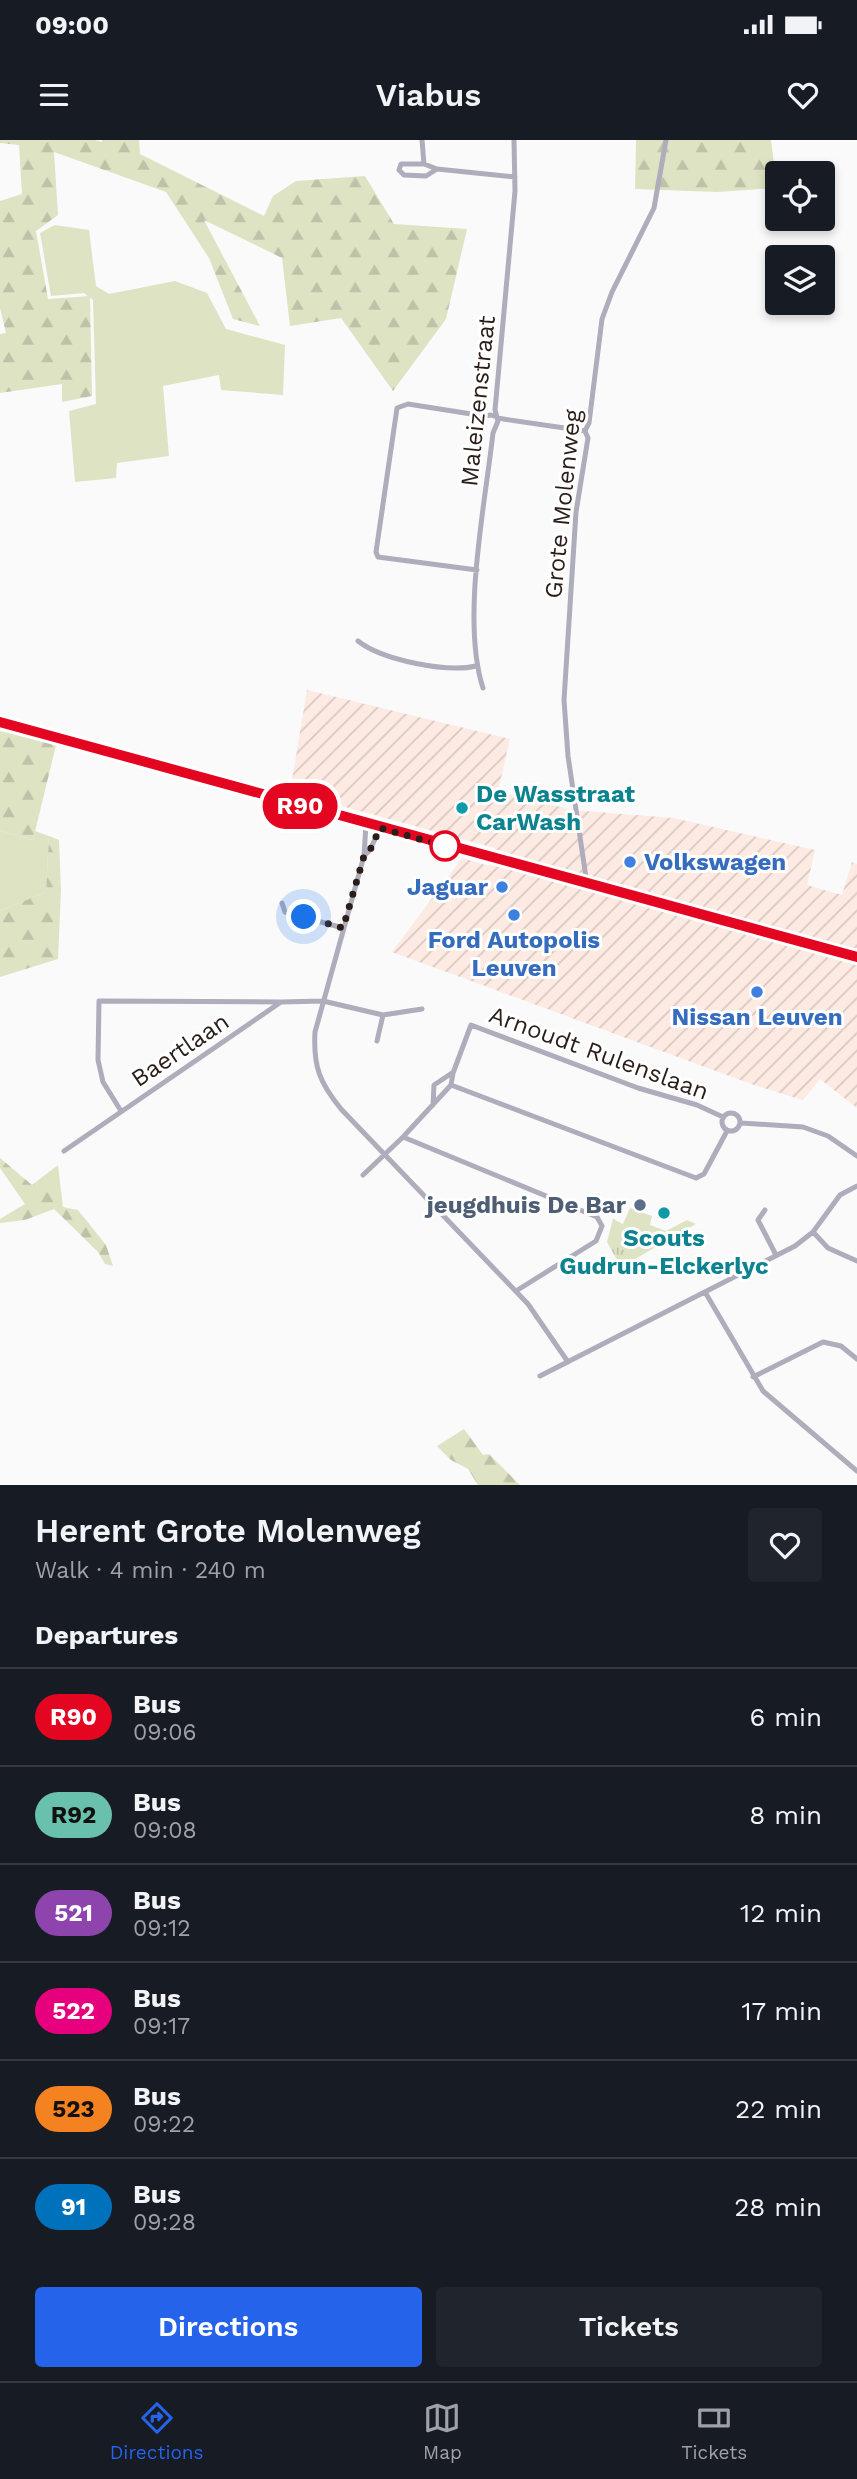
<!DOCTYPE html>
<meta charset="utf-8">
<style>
:root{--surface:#171b24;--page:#20242c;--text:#f1f3f6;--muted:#9ea1a6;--line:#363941;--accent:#2563eb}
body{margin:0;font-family:"Work Sans",sans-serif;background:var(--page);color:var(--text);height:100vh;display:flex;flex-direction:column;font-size:26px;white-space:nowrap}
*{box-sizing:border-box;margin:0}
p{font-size:23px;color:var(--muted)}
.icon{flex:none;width:38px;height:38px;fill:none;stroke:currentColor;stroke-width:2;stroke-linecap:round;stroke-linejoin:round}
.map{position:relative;height:1345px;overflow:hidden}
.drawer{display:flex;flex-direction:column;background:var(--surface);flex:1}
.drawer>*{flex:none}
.badge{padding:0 14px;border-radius:23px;font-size:24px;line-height:46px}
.fabs{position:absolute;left:765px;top:21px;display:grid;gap:14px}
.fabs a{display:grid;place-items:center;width:70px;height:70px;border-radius:7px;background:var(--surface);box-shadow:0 4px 10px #0003;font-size:35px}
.you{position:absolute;width:35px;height:35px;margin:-18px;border:5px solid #fff;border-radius:50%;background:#1a73e8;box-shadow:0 0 0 10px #1a73e833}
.map>.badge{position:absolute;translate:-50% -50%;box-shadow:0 0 0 4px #fff}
h2{padding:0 35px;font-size:26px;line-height:63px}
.round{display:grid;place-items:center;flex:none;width:74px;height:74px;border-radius:7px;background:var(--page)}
.summary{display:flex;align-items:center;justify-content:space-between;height:119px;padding:0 35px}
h1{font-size:33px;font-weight:600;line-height:52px}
.primary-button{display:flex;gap:14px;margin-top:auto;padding:14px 35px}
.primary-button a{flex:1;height:80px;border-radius:7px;background:var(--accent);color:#fff;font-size:28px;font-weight:600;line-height:80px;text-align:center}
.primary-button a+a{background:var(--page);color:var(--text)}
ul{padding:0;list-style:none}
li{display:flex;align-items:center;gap:21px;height:98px;padding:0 35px;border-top:2px solid var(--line)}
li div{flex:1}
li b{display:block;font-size:26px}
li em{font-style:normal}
li .badge{min-width:77px;font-weight:700;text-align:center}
.status{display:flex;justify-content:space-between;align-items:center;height:49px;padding:0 35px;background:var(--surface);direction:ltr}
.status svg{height:19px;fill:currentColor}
header{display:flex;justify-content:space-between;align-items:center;height:91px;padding:0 35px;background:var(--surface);font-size:32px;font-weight:600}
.tab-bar{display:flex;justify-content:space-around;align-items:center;height:98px;border-top:2px solid var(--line);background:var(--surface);font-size:19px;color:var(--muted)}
.tab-bar a{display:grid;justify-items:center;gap:4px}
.tab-bar .on{color:var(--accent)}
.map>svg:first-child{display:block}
.industrial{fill:url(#industrial-furrows)}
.grass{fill:#dee3c4}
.forest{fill:url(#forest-firs)}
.park{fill:url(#park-tufts)}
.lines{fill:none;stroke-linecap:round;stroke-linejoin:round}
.street{stroke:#afacbb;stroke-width:5}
.primary{stroke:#716c85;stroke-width:8}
.line-casing{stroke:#fff;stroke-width:16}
.line{stroke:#e40521;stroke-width:10}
.walk{stroke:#2b1e19;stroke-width:7;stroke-dasharray:0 12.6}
.culture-dot{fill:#0f9aa8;stroke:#fff;stroke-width:2.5}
.stop-dot{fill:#fff;stroke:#e40521;stroke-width:3.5}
.shop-dot{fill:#3f7fe0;stroke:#fff;stroke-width:2.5}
.service-dot{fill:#5c6f8a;stroke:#fff;stroke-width:2.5}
.labels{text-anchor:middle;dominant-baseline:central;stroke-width:6;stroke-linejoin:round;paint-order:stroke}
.street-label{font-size:24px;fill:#2b1e19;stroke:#fff}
.culture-label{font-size:24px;font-weight:bold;fill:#0d838f;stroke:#fff;text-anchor:start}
.shop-label{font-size:24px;font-weight:bold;fill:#366cbe;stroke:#fff}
.service-label{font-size:24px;font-weight:bold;fill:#4e5e75;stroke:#fff;text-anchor:end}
</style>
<div class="status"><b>09:00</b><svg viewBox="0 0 49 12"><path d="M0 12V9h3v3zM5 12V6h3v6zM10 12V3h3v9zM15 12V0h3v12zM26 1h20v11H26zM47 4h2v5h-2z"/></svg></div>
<header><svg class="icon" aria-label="menu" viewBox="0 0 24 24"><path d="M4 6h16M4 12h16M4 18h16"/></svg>Viabus<svg class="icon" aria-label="heart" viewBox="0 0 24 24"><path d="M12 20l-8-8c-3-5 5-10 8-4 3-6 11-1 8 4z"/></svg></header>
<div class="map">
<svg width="857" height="1345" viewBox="0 0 857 1345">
<defs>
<pattern id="industrial-furrows" width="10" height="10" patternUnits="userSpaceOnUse" patternTransform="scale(1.75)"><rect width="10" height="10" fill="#fdeae3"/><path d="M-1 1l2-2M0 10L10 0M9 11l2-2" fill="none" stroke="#d9c8c2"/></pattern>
<pattern id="forest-firs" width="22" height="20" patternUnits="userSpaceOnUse" patternTransform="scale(1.75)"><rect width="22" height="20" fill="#dee3c4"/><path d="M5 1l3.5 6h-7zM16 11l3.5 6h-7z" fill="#bfc2a8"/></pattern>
<pattern id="park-tufts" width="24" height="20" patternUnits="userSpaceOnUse" patternTransform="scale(1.75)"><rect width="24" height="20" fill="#dee3c4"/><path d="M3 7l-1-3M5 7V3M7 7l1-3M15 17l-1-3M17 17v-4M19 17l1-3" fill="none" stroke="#bfc2a8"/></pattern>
</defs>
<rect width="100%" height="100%" fill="#fafafa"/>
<path class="industrial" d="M307 550 510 599 498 651 572 670 673 678 815 710 807 745 842 755 852 722 857 724V968L820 939 803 960 754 945 392 812 462 718 489 726 495 708 291 652 285 662 290 652Z"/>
<path class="grass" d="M55 85 89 90 96 146 109 154 175 141 207 153 226 189 285 205 283 255 221 250 219 235 163 246 169 316 117 323 116 338 75 342 69 271 96 264 93 160 84 153 51 156 40 93Z
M0 691 33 700 35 691 49 696 46 752 0 771Z"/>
<path class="forest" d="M0 0H95L102 2V0H139L140 14 264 76 273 56 296 41 365 36 394 84 467 89 446 179 393 251 341 178 290 186 282 118 204 80 260 186 233 179 209 118 166 52 54 12 58 75 36 91 48 159 90 156 92 256 62 262V244L0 253V194L6 193 0 168V61L22 54 19 5 0 3Z
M636 0H771L777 48 717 52 635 49Z
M0 591 56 605 33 700 0 691Z
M49 696 59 700 61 750 58 819 0 837V771L46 752Z
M0 1018 32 1045 58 1025 63 1067 78 1070 106 1105 113 1126 105 1124 98 1112 54 1069 25 1080 0 1083V1079L25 1064 0 1028Z
M464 1289 483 1315 489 1314 520 1345H478L468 1329 451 1320 437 1306Z"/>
<path class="park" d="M630 1068 652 1076 650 1085 666 1091 687 1080 696 1084 621 1127 607 1102 613 1079 623 1084Z"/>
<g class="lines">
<path class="street" d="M422 0 424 24
M401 24H424L437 29 426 36 404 35 399 30Z
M437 29 515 37
M477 430 378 417 376 412 397 268 408 264 484 276 491 275 503 279 585 291
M358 501C382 520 447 533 476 526
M483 548C461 480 485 365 493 293L498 281 495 270 515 51 514 0
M366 684 364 716 315 892C313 927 320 943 341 969L528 1164 568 1222
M364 716 370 710 380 688
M587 744 568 616 564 560 576 372 588 298 585 291 589 283 602 179 612 152 654 68 666 0
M282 763 285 772 343 788
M383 875 422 869
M451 945 453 933 471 885 638 948 697 965 723 977
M433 965 434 945 452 933
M121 971 103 942 98 920 99 861 281 862
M722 982a9 9 0 1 1 18 0a9 9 0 1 1-18 0Z
M741 983 803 987 828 996 857 1016
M403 997 597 1077 602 1086 596 1101 516 1151
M64 1011 281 862 323 861 383 875 377 901
M363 1035 403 997 451 945 696 1038 704 1034 727 991
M765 1070 758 1080 776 1115
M813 1092 828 1108 857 1121
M705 1152 763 1251 857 1331
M540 1236 795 1106 813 1092 840 1055 857 1046
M753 1237 823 1202 841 1206 857 1219"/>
<path class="primary" d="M0 582 857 817"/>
</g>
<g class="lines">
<g class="line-casing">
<path id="line" d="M0 582 857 817"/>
</g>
<use href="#line" class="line"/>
<path class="walk" d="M304 777 343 788 364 716 370 710 380 688 445 706"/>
</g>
<g class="culture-dot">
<circle cx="462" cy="668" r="7"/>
<circle cx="664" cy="1073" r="7"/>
</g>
<circle class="stop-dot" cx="445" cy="706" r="14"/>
<g class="shop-dot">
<circle cx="630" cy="722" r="7"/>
<circle cx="502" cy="747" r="7"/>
<circle cx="514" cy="775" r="7"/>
<circle cx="757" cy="852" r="7"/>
</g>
<circle class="service-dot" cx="640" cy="1065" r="7"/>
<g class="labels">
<g class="street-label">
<text transform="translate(478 261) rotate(-84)">Maleizenstraat</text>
<text transform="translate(563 364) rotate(-84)">Grote Molenweg</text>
<text transform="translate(180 910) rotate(-34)">Baertlaan</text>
<text transform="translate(599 913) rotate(20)">Arnoudt Rulenslaan</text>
</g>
<g class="culture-label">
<text x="476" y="654">De Wasstraat<tspan x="476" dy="28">CarWash</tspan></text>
<text x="664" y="1098" text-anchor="middle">Scouts<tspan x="664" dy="28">Gudrun-Elckerlyc</tspan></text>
</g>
<g class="shop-label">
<text x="644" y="722" text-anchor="start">Volkswagen</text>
<text x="488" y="747" text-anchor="end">Jaguar</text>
<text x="514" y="800">Ford Autopolis<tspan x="514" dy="28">Leuven</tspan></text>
<text x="757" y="877">Nissan Leuven</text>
</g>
<g class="service-label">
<text x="626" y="1065">jeugdhuis De Bar</text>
</g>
</g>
</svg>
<div class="fabs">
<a><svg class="icon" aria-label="locate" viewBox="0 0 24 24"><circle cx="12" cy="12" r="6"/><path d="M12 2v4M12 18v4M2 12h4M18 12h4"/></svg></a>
<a><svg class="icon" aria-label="layers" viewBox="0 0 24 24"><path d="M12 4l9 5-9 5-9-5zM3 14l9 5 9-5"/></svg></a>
</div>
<div class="you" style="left:304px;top:777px"></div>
<b class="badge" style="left:300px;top:666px;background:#e40521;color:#fff">R90</b>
</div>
<section class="drawer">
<div class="summary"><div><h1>Herent Grote Molenweg</h1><p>Walk · 4 min · 240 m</p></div><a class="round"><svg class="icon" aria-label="heart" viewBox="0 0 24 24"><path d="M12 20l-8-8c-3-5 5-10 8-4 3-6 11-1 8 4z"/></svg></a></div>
<h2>Departures</h2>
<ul>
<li><span class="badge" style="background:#e40521;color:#fff">R90</span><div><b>Bus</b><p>09:06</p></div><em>6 min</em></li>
<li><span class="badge" style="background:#69c0ac;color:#111">R92</span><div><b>Bus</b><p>09:08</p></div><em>8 min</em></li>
<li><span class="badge" style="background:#8e44ad;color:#fff">521</span><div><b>Bus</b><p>09:12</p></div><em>12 min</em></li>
<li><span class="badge" style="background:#e6007e;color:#fff">522</span><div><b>Bus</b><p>09:17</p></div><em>17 min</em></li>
<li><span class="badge" style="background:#f58220;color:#111">523</span><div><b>Bus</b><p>09:22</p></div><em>22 min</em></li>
<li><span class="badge" style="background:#0072bc;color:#fff">91</span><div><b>Bus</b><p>09:28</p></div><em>28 min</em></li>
</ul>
<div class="primary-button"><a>Directions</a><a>Tickets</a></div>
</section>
<nav class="tab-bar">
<a class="on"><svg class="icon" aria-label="directions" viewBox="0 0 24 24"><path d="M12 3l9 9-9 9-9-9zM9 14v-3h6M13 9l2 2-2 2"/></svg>Directions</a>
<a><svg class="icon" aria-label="map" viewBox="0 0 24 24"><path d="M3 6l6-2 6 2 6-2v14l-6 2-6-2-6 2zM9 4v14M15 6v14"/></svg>Map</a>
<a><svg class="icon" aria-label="tickets" viewBox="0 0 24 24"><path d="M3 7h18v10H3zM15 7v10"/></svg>Tickets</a>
</nav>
